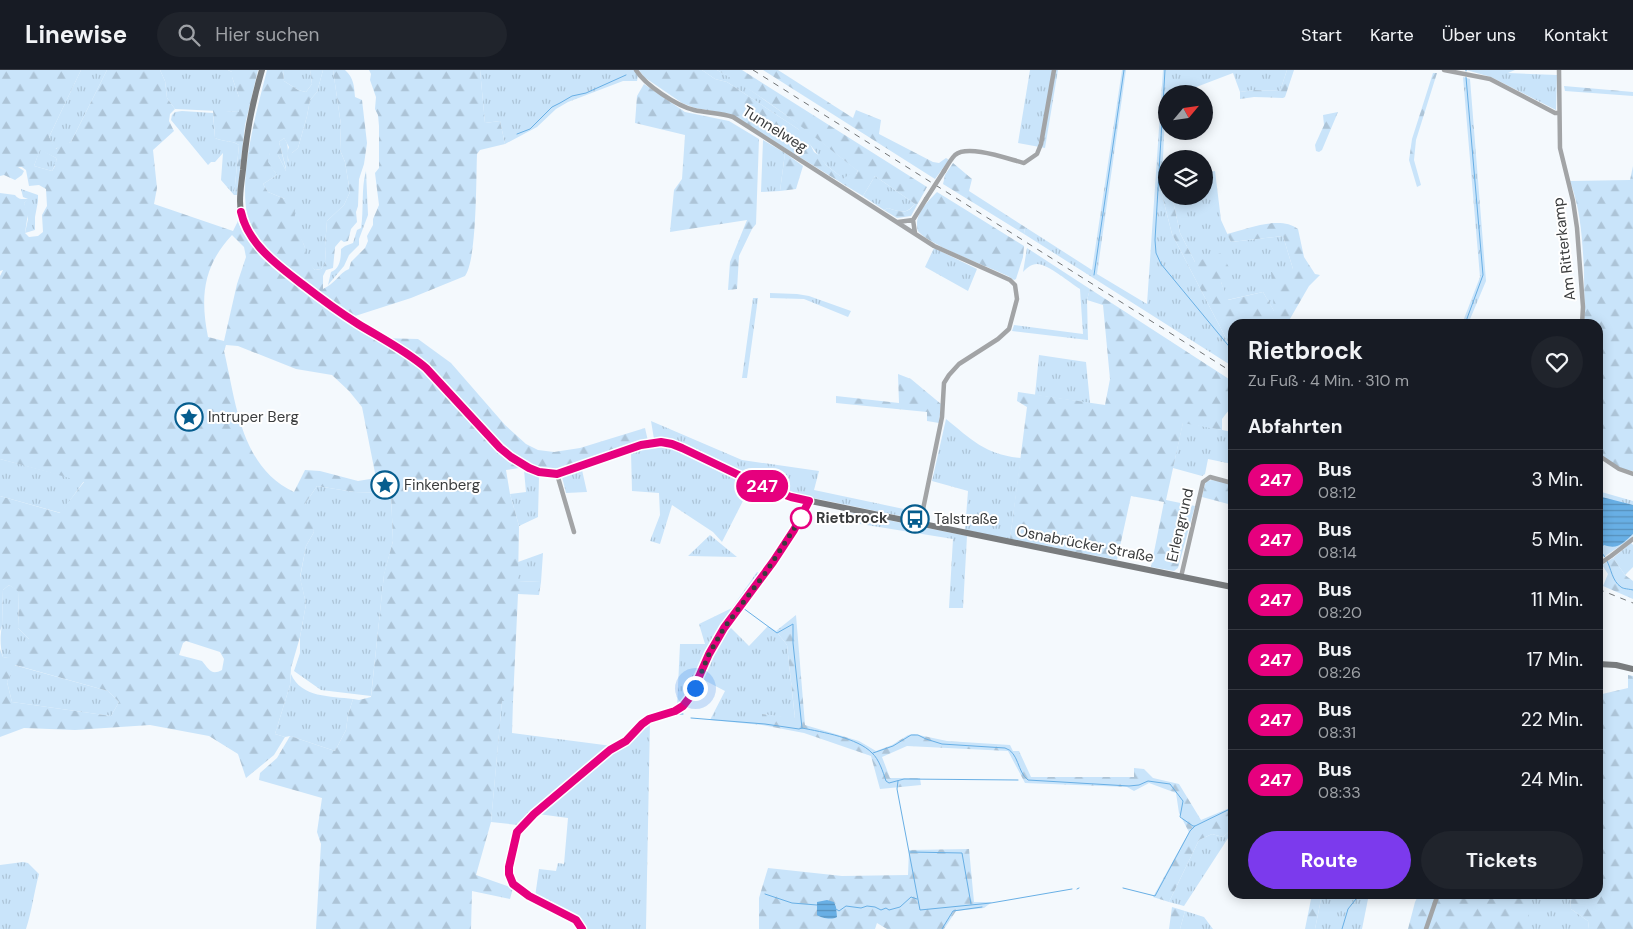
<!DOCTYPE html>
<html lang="de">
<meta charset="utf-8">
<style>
:root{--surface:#171b24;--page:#20242c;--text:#f1f3f6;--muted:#9ea1a6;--line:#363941;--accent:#7c3aed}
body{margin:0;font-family:"DM Sans",sans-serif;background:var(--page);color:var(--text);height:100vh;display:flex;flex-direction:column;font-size:19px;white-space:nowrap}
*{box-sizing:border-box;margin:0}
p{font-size:16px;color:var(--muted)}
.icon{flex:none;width:28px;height:28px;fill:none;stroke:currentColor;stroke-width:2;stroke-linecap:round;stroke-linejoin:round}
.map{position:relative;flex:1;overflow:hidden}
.details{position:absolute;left:1228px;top:249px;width:375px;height:580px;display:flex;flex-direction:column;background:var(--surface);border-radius:15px;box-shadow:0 2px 12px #0003}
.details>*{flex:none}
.badge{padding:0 10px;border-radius:16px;font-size:18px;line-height:32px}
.needle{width:32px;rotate:61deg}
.fabs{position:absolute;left:1158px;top:15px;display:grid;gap:10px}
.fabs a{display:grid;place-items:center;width:55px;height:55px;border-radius:50%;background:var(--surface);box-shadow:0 2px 12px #0003;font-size:25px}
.you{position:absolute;width:25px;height:25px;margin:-12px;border:4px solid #fff;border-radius:50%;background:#1a73e8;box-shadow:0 0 0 8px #1a73e833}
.map>.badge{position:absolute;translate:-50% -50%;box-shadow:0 0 0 2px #fff}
h2{padding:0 20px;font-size:19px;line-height:45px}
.round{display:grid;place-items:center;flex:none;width:52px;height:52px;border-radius:26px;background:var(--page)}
.headline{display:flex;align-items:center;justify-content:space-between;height:85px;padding:0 20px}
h1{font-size:24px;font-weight:700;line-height:38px}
.button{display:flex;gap:10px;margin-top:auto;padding:10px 20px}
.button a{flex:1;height:58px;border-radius:30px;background:var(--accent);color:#fff;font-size:20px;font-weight:700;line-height:58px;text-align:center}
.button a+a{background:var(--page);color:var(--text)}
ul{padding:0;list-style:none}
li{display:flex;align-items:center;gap:15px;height:60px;padding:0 20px;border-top:1px solid var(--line)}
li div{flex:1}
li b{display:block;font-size:19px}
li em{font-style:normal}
li .badge{min-width:55px;font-weight:700;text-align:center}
header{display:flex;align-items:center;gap:30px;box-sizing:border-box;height:70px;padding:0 25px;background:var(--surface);border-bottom:1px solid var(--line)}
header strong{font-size:24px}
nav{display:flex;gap:28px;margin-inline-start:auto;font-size:18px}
.search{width:350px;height:45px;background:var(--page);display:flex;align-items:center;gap:12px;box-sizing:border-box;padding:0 18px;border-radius:28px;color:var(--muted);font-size:19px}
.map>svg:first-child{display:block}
.grass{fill:url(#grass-tufts)}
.forest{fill:url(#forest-firs);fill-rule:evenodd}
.water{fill:url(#water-rules)}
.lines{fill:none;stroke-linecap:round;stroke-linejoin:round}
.stream{stroke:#68afe5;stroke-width:1}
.minor{stroke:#a2a4a6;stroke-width:4.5}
.secondary{stroke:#797c7e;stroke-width:6}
.rail{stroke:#717476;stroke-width:1;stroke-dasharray:6 6;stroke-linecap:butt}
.minor-bridge{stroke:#a2a4a6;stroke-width:4.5}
.line-casing{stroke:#fff;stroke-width:11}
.line{stroke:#e6007e;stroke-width:8}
.walk{stroke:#3a3c3d;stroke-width:5;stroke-dasharray:0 9}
.stop-dot{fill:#fff;stroke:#e6007e;stroke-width:2.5}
.labels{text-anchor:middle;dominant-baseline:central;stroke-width:4;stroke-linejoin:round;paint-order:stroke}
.street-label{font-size:15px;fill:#3a3c3d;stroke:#fff}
.poi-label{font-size:15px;fill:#3a3c3d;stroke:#fff;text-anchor:start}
.stop-label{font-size:15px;font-weight:bold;fill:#3a3c3d;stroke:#fff;text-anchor:start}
</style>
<header>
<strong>Linewise</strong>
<div class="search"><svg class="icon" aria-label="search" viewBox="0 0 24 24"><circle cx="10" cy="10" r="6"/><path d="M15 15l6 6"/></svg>Hier suchen</div>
<nav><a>Start</a><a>Karte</a><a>Über uns</a><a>Kontakt</a></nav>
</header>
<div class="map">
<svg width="1633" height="859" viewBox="0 0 1633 859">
<defs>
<pattern id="grass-tufts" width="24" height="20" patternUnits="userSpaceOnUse" patternTransform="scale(1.25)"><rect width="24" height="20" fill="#c9e4fa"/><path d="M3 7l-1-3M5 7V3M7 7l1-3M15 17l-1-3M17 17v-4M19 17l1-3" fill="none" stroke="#adc4d7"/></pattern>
<pattern id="forest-firs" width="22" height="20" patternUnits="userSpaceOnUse" patternTransform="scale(1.25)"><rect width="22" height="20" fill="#c9e4fa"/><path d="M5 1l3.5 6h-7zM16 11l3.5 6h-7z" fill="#adc4d7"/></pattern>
<pattern id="water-rules" width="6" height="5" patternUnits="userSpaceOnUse" patternTransform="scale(1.25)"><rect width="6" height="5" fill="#68afe5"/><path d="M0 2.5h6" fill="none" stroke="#5790bb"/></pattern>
</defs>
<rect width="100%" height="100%" fill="#f4f9fd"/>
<path class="grass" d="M81 0H107L71 72 55 79 49 67Z
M160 0H228L232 2V7L239 27V42L175 39 167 28 165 11Z
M283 0H310L312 14 306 22 298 20 284 11Z
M323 0H333L341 55 340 80 345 92 350 122 344 135 327 151 325 176 326 192 321 199 315 200 307 191 304 175 295 158 293 141 285 129 268 122 263 114 277 105 267 92 270 82 278 85 286 101V98L279 72 284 68C290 76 287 82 288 92L292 83 298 78 307 46 310 30 317 22Z
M480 0H634L638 6 637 11H623L568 32 556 39 537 57 505 74 500 51 485 53Z
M702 0H717L739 12 803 57 858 101 856 104 843 109V114L840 112V106L826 95 798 59 727 12 715 9Z
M1030 0H1058L1045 78 1018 73Z
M1122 0H1126L1097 204 1147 234 1163 0H1287L1280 21 1254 20 1240 22 1233 3 1178 24H1166L1162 109H1158L1172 164 1232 280V296L1024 164 1025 157 1092 200Z
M1466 0H1515L1508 3 1557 5 1556 40 1491 7Z
M1463 7 1470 9 1486 211 1468 254H1462L1480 207Z
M182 41 213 43 215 68C223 72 232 70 239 75L234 125 221 110 223 83 215 92H211L208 95 171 50 172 45 175 42Z
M763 70 785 83 780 121 761 122Z
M40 79 56 88 57 91 52 101 34 96Z
M366 101 368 145 359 169V175L349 185 344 196 328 215 331 202C340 199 341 188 341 179L345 176 353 173 357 160 361 158C364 141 361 117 366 101Z
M1215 101 1221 150 1231 172 1283 166 1293 199 1275 243 1263 222 1227 230 1221 212 1195 192 1180 163 1172 126H1204V103Z
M875 106 915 134C905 145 901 142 888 138L884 140 863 126Z
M21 119 38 125V131L35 147V160L25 163 28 149 24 133 28 129 23 127Z
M934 178 977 199 968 221 925 197Z
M1027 178 1090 219 1087 230 1088 270 1012 261 1014 255 1083 264 1080 219C1070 213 1048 194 1037 194 1031 194 1027 198 1023 202Z
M770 223 797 224 809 226 851 241 848 247 804 229 770 228Z
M753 228H758L747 308H742Z
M1039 285 1086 292 1090 333 1035 325Z
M946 349C972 370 986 385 1021 388L1010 469 965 460 968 421 932 411Z
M651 351 742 390 819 401 814 420 918 442 915 447 910 448 789 423 765 414 684 374 661 368 654 369Z
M1183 352 1232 362V394L1208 389 1205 404 1202 406 1173 398Z
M652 376C686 376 716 396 746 411L740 424 744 429 722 472 713 462 672 435 660 474 650 471 660 445 659 423 632 421 631 382Z
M0 389 84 411 61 443 0 426Z
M524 400 539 407 538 447 519 456 510 424 526 422Z
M582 400 587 422 566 423 562 407Z
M317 416 354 422 391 423 393 471 384 505 371 626 321 620 294 601 300 583V567L306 534 300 508 306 476 314 462 305 434Z
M1598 421 1633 431V466L1629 470 1598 491Z
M848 442 967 466 963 538H949L953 469 848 452Z
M710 465 737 487 688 486Z
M1631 473 1633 475V497L1625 505 1613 488Z
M543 483 541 512 518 511V492Z
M757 502 763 503C744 528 720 554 707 583 699 600 695 628 677 637L680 574H705L699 554 732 538Z
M9 515 19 521 18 558 29 569V573L8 588 3 587C0 577 0 565 2 556L3 520Z
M728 555 749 576 768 556 776 561 787 575 795 649 762 644V655L710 650 725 621 702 609 712 584Z
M14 595 108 621 119 632 111 646 12 632 7 612Z
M291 604C301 628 331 626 353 629L348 645 346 660 335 681 290 666 285 667 275 664 290 615Z
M502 630 513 631 512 663 612 676 518 755 491 752Z
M650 651 646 859H584L583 854 578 849 535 827 539 799 556 801 558 793 564 794 568 748 538 744 611 682 628 674Z
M1232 759V762L1184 836 1169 832 1199 770 1212 764 1223 767Z
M23 792 28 793 39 804C34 822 32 841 26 859H0V795Z
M1322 824H1369L1362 859H1315Z
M1529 824H1570L1571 839 1588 851 1589 859H1529Z
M1185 841 1204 847 1213 859H1180Z"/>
<path class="forest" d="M0 0H81L49 67 56 79 61 75 71 72 107 0H160L165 11 167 28 175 39 170 44 169 51 174 61 153 80 157 118 154 134 233 161 238 151 242 161 266 190 347 251 378 268 418 269 451 293 505 355 526 374 538 380 554 382 580 378 645 358 648 371 568 399C550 402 538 398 522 390L519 398 506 400 510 424 519 456 518 511 541 512 539 525 518 524 513 631H502L491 752 476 805 513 818 510 829 472 821 471 859H316L321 774 317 762 322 728 259 710 260 703 277 688 290 666 335 681 346 660 348 645 353 629 359 630 371 627 384 504 393 471 391 423 354 422 317 416 305 434 311 441 314 462 306 476 300 507 306 534 300 567 291 598 290 615 275 664 285 667 274 685 246 708 238 684 209 666 150 655 75 660 24 658 0 667V579L3 587 8 588 12 575 29 573V569L18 558 19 522 9 515 3 520 2 556 0 561V426L60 443 84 412 0 389V206L3 200 0 201V123L15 125C19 130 22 129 29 129L24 133 28 143 25 163 29 167 38 166 43 162 42 145 47 136 46 119 39 115 29 116 26 100 22 97H18L24 101 22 105 15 110 4 105 0 106ZM40 80 56 88 57 91 54 93 55 96 52 101 34 96ZM232 165 244 177 246 187 237 214 224 271 208 267C200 227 203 196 232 165ZM226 275 238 276 296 299 332 305 349 321 362 337 376 408 358 411 320 401 305 400 294 422C240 397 236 331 224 281ZM186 571 220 582 224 589 222 600C211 606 209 599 202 591L179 585 183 573ZM15 595 108 621 119 632 111 646 12 632 7 612Z
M228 0H258L245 55 237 125H234L239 75C232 70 223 72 215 68L213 40 239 42V27L232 7V2Z
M267 0H283L284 11 298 20 306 22 312 14 310 0H323L317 22 310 30 307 46 298 78 292 83 291 103 287 83 289 77 284 68 279 72 287 103 278 85H272L270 83 268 92 277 105 263 114 268 122 285 129 289 126 298 130C290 151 297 157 304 175 308 187 307 190 315 200L321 199 326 192 325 176 327 151 344 135 350 122 345 92 340 80 341 55 333 0H345C354 8 354 16 355 27L362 30 367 73 364 94 359 109 358 136 356 142 357 152 351 159 348 171 344 172 341 170 335 177 333 198 326 200 323 206V219C335 214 339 203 349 199L351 192 365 178 368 171 367 166 373 155V149L379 135 375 103 379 98V56L378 45 375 39 376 27 370 10 371 4 369 0H480L485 53 500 51 505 74 480 80 477 84C476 109 477 190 465 206L411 228 352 247C322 224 277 197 256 167 230 130 257 41 267 0Z
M639 0H702L715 9 727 12 798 59 806 66 814 82 820 86 826 95 840 106V112L730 44 695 38 682 33 644 7Z
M717 0H742L927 117 911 146 897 148 884 140 888 138C901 142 906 145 915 134L875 106 863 126 843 114V109C848 105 850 104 856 104L858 101 855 99C811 64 767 28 717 0Z
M763 0H778L853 48 856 40 881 50 879 64 933 92 939 93 946 88 949 90 935 109Z
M1287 0H1294L1285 27 1283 28 1254 27 1240 29V22L1254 20 1280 21Z
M1433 3H1437L1416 70 1414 90 1421 115 1417 117 1409 90 1412 69Z
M644 14 685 42 729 51 759 69 756 154 752 159 739 186 737 219 728 220 730 192 747 150 670 162 674 120 682 109 685 65 635 53 637 26Z
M1564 16 1633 22V26L1565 21Z
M1338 42 1322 80 1319 82 1316 81 1315 75 1324 55 1323 45Z
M785 83 803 96 796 119 780 121Z
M953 93 972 109 969 121 1025 157 1024 164 943 114 945 105Z
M1633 96V401C1620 401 1607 390 1598 382V254H1584C1585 235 1584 218 1584 199 1582 168 1581 141 1570 111L1630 110Z
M1166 108V126H1172L1180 163 1195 192 1221 183 1231 201 1221 212 1228 230 1263 222 1274 241 1271 202 1293 199 1283 166 1231 172 1227 164C1247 159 1280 145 1298 159L1304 187 1315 204 1320 205 1309 216 1287 254H1232V280L1172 164 1158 109Z
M937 122 1024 176 1023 187 1016 209 1014 210 1008 206C991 198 927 174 918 161 917 160 917 155 917 154 917 142 929 130 937 122Z
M1090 219 1232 311V336L1222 349V360L1183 353 1166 430 1195 436 1178 498 1174 501 1151 497 1164 432 1131 426 1117 490 1010 469 1027 337 1017 331 1018 322 1105 335 1110 309 1103 235 1087 230Z
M898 304 911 309 941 334 939 353 927 351V342L836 333V326L899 333Z
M1212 410 1232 413V435L1202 427 1205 414 1207 411Z
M1613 488 1625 505 1633 511V529L1603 516 1608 504 1602 495Z
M796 545 805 655 859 671 876 681 892 675 908 665 914 664 947 671 1010 675 1013 681H1019L1031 707H1134V698L1144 699 1153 708 1179 714 1201 750 1232 737V759L1223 767 1212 764 1199 770 1169 832 1153 827 1189 762 1179 743 1176 723 1149 713 1134 721 1127 717 1025 713 1008 681 907 676 882 687 890 708H920L921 715 880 719 871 686 804 663 762 655V644L795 648 787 575 776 561Z
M1628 605 1633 606V859H1589L1588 851 1571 839 1570 824H1598V625L1628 618Z
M969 779 974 832H992L984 838 956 841 944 859H887L877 853 875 859H759V828L768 798 842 806 908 805 909 780Z
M1312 824H1322L1315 859H1305Z
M1419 824H1529V859H1408L1415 832Z
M1172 837 1185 841 1180 859H1169Z"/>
<path class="water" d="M1598 426 1633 435V464C1623 473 1618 480 1604 475L1602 477V480L1598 482V472L1600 471 1598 467Z
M827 830 834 832 836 837 837 847C832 850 821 848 817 845V832Z"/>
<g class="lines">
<path class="stream" d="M1165 0 1155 170 1156 183 1161 194 1232 280
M1466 0V1
M517 64 530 59 552 37 560 33 572 26 586 23 626 5
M1094 205 1124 0
M1465 254 1483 205 1466 7
M1598 478 1605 487
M1607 491C1611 498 1612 511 1621 517 1623 519 1630 519 1633 520
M743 538 777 563 793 554V573L802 658
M691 648 765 654 799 659 802 658C822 662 858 668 872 683 879 689 883 702 886 711L889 713 904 709 1018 710
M614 681 630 672 649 652 679 644H683
M873 683 893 676 911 665H918L926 669 942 674 1005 678C1019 682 1017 702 1028 710L1129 716 1139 715 1148 711 1170 714 1183 731 1180 747 1193 756H1195L1232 738
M898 711 897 719 920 840 991 833 1072 819
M910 782 962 783 971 834
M1123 818 1155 826 1190 761 1195 756
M1077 819 1079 818
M765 824 792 833 817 835
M836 839 839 841 846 836 861 838 867 836 875 837 881 840 886 838 889 840 900 837 911 827 917 829
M942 859 953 841 982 837
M1342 859 1348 839 1360 824"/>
<path class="minor" d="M636 0C645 15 677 36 694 40 707 43 721 43 733 47L934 176 1010 210 1015 215 1017 229 1009 259 998 269 959 294 949 305 944 313 942 347 920 454
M1444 0 1490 9 1555 43H1559
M1559 0 1560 78 1573 131 1577 158 1583 237 1582 254
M944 101C947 96 951 89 955 85 968 74 1008 89 1024 93L1037 84 1041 74 1054 0
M898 152 913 150
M915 163 913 150 926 129
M1598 385 1619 399 1633 404
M557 404 574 462
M1598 495 1611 486 1633 469
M1181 507 1203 412 1210 407 1232 413
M582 859C572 836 516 832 510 807 507 796 513 769 519 760 528 745 558 724 572 712 584 701 596 689 610 680 615 676 621 675 626 671 634 665 639 655 647 650 658 644 673 644 683 637 699 624 705 591 715 573 737 536 766 504 789 467 796 456 805 444 809 431
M1426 859 1438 824"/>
<path class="secondary" d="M262 0C252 33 246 66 243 100 241 116 238 133 242 149 252 184 327 235 359 254 377 265 396 275 414 287 447 312 470 349 500 378 515 391 536 407 558 404 568 403 577 398 587 394 607 386 638 372 660 372 668 373 675 375 682 378L767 419 791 427 1232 517
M1598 594 1616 595 1633 599"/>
<path class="rail" d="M753 0 1232 302
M1598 519 1633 533"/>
<path class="minor-bridge" d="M926 129 944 101"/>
</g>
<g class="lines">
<g class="line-casing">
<path id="line" d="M241 142C248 174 277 195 302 214 320 228 339 242 358 254 381 268 405 280 426 298L500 378 511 387 529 398 539 402 557 404 641 375 661 372 672 374 682 378 768 419 791 427 809 431 794 460 773 492 724 558 709 584 690 627 683 636 675 641 649 649 642 654 626 671 610 680 534 744 517 762 509 797V804L513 814 529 826 576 850 582 859"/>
</g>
<use href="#line" class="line"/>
<path class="walk" d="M695 618 709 584 724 558 766 502 801 448"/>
</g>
<defs>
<g id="sight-ring" transform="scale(1.4375)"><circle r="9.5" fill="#fff" stroke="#065d8e" stroke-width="1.5"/><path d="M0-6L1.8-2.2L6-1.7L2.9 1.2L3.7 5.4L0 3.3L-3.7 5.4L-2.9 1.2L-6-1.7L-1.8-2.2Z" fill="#065d8e"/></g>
<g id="bus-ring" transform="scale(1.4375)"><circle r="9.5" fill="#fff" stroke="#065d8e" stroke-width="1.5"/><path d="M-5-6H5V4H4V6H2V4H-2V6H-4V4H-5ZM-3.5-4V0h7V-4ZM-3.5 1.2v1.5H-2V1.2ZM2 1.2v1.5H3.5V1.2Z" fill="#065d8e"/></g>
</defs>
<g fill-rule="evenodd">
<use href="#sight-ring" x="189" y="347"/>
<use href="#sight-ring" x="385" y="415"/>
<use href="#bus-ring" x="915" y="449"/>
</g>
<circle class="stop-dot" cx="801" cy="448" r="10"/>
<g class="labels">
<g class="street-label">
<text transform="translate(775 59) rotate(32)">Tunnelweg</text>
<text transform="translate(1564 179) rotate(-97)">Am Ritterkamp</text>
<text transform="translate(1180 455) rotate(-77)">Erlengrund</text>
<text transform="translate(1085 474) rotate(11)">Osnabrücker Straße</text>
</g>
<g class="poi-label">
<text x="208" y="347">Intruper Berg</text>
<text x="404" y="415">Finkenberg</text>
<text x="934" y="449">Talstraße</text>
</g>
<g class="stop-label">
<text x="816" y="448">Rietbrock</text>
</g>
</g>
</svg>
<div class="fabs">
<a><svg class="needle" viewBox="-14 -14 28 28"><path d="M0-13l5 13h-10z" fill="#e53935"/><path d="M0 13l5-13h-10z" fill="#9ea1a6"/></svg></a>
<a><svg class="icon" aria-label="layers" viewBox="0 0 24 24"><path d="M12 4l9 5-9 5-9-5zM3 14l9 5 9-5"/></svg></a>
</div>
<div class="you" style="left:695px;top:618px"></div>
<b class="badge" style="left:762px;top:416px;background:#e6007e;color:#fff">247</b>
<section class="details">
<div class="headline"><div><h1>Rietbrock</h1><p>Zu Fuß · 4 Min. · 310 m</p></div><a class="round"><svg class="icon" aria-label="heart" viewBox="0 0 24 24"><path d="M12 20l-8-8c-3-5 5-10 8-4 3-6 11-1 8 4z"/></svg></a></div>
<h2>Abfahrten</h2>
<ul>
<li><span class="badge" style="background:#e6007e;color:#fff">247</span><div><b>Bus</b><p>08:12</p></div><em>3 Min.</em></li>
<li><span class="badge" style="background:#e6007e;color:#fff">247</span><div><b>Bus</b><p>08:14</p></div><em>5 Min.</em></li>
<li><span class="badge" style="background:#e6007e;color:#fff">247</span><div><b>Bus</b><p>08:20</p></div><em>11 Min.</em></li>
<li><span class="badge" style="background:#e6007e;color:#fff">247</span><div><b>Bus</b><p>08:26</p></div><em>17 Min.</em></li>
<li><span class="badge" style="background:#e6007e;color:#fff">247</span><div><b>Bus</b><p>08:31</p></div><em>22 Min.</em></li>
<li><span class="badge" style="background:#e6007e;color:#fff">247</span><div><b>Bus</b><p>08:33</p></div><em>24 Min.</em></li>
</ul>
<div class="button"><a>Route</a><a>Tickets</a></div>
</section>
</div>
